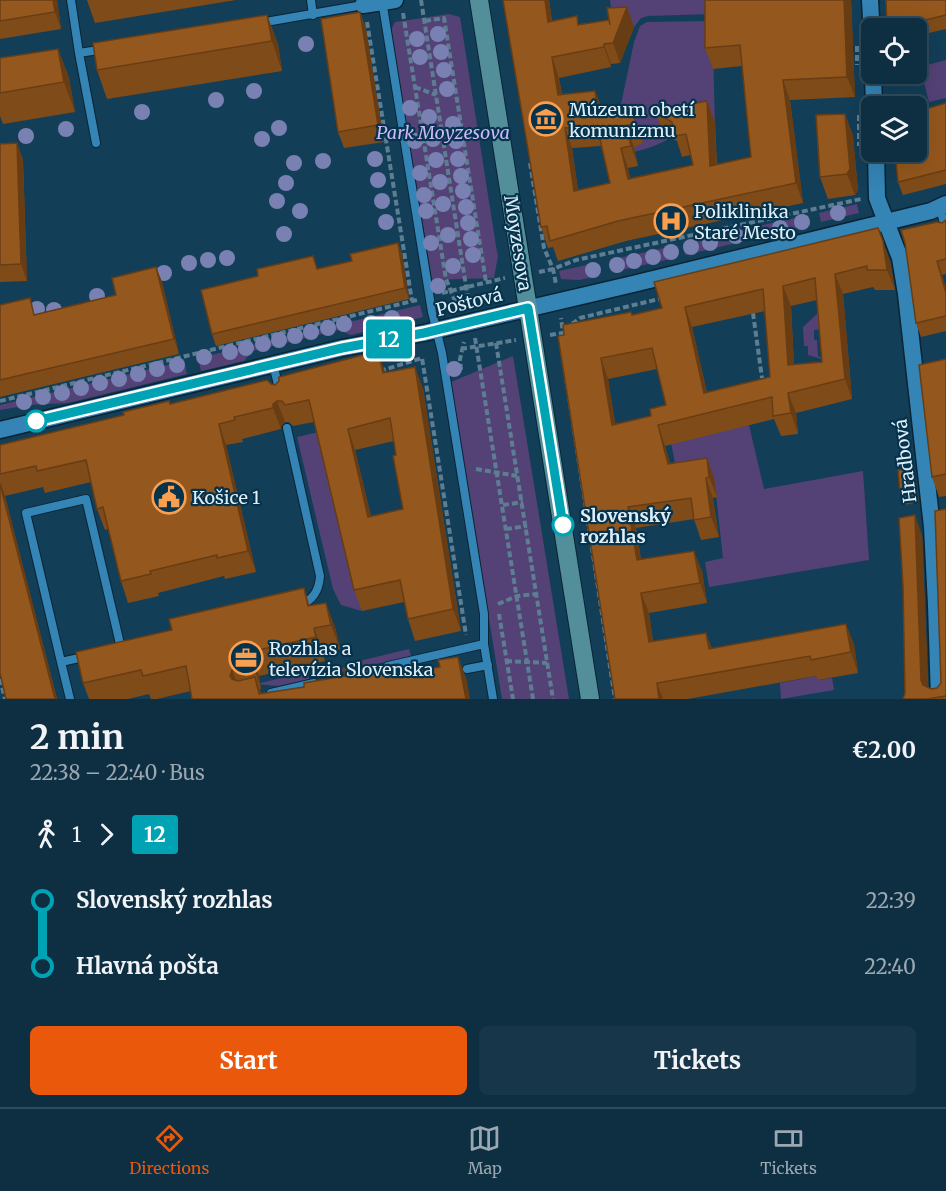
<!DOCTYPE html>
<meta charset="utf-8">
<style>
:root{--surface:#0e2e42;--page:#173649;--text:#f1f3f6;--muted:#9ba8b2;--line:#2e4a5b;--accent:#ea580c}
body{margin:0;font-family:Merriweather,serif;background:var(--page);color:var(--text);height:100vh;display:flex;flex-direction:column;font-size:22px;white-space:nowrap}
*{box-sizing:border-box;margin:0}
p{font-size:20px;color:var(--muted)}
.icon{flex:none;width:33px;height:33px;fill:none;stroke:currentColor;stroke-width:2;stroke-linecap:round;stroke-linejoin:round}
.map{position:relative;height:699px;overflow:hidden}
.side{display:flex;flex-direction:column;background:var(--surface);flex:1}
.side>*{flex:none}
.badge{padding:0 12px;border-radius:4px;font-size:21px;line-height:39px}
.controls{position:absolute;left:861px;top:18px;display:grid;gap:12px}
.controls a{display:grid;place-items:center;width:66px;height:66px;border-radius:9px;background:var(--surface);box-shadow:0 6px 24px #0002,0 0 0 2px var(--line);font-size:30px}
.map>.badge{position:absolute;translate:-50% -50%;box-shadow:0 0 0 3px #fff}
.legs{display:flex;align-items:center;gap:9px;height:66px;padding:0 30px;font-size:20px}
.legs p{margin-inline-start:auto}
.head{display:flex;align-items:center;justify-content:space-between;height:102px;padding:0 30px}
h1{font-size:33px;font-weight:700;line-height:45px}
.button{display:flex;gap:12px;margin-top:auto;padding:12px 30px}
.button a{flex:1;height:69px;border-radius:9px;background:var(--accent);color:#fff;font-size:24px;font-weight:700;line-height:69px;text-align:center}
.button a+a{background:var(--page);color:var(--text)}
ul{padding:0 30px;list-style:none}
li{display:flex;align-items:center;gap:21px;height:66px;font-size:22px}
li i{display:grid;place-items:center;width:9px;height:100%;margin:0 8px;background:currentColor}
li i::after{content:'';width:15px;height:15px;margin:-8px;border:4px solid;border-radius:50%;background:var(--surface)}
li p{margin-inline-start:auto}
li:first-child i{background:linear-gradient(#0000 50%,currentColor 0)}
li:last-child i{background:linear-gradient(currentColor 50%,#0000 0)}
.dock{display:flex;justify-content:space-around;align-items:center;height:84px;border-top:2px solid var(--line);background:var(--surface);font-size:16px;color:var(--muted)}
.dock a{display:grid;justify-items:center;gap:3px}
.dock .selected{color:var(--accent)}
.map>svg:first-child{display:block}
.green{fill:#544176}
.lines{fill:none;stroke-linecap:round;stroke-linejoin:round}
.lane-casing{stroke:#0a2433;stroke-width:10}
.street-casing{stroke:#0a2433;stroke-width:19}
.secondary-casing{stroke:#0a2433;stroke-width:20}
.path{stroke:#5d7e92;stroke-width:4;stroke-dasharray:6 3;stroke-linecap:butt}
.lane{stroke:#3484b5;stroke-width:8}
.street{stroke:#3484b5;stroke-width:16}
.secondary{stroke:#528f9a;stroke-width:18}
.tree{fill:#7981b3}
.wall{fill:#7f4b19;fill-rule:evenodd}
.shaded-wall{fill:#683d14}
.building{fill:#94571d;stroke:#683d14;stroke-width:1.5;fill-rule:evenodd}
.line-1-casing{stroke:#fff;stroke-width:14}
.line-1{stroke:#00a3b4;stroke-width:9}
.stop-1-dot{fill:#fff;stroke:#00a3b4;stroke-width:3}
.labels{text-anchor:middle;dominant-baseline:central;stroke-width:4.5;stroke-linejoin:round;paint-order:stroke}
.poi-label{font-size:18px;fill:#dfeef9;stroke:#06334c;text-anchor:start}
.park-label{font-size:18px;font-style:italic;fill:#cdb7fd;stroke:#06334c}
.street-label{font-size:18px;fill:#dfeef9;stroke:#06334c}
.stop-label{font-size:18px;font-weight:bold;fill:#dfeef9;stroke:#06334c;text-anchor:start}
</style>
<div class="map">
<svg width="946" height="699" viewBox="0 0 946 699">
<rect width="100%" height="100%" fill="#133e58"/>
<path class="green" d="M610 0H711L712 14 648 16 641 18 634 27 614 28Z
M449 14 460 17 496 246 498 256 494 278 432 280 391 30 395 22Z
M712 21 715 122 677 131C665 147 630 153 610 157L634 42 640 26 647 22Z
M946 60V98L929 102 920 67Z
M857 204 859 213 821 222 819 213Z
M808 215 810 225 761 237 759 226Z
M747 229 749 240 685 255 683 243Z
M673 246 675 258 613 272 610 260Z
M596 263 599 276 579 280 561 279 559 271Z
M420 305 423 317 351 335 338 330 269 347 252 351 244 361 201 371 198 358Z
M819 312 824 329 814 330V340H817L818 356 828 361 808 355V346H804L803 327Z
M513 356 569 699H502L451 382Z
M184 361 187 374 68 403 29 405 0 410V405Z
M749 425 764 489 863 471 869 560 709 587 705 562 723 558 714 477 679 483 671 443Z
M319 432 362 611 341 605 333 589 297 437Z
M409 649 411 656 315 678 313 671 333 666 335 670 352 666 351 663Z
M308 672 309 679 278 686 256 684Z
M817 676 818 680 832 678 834 690 781 699 780 683Z"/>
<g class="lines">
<g class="lane-casing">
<path id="lane" d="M71 0 79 53 105 49
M311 0 313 15
M382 0 432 312 442 353 484 614V644L493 699
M260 23 363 5
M79 53 96 143
M940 208 946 231
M273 364 280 393
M287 428 320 576C319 591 313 600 299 606
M88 656 61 662 26 513 86 499 121 648
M61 662 70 699
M388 666 484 644
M467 669 488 665
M271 693 314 683"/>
</g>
<g class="street-casing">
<path id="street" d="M870 0 872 37
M363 5 395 0
M873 74 874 106
M876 152 877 198 900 258 906 294 932 527 936 605 939 699
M0 430 342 348 424 333 633 284 931 211 946 204"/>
</g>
<g class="secondary-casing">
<path id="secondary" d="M479 0 590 699"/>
</g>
<path class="path" d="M421 0 469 305
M403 13 446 279 458 308
M425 21 444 18 486 282
M367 22 412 301
M857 46V65
M415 87 436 95
M859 115V146
M530 163 544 248 553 269 556 284
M539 272 553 269 576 260 861 199
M442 293 505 278
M753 313 762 378
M550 335 563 333 561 318
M475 338 533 699
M563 338V333L568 327 580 318 663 298
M496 343 553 699
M461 349 516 340
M562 351 615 699
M461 370 460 359 464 342
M380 371 422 358 466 635
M0 401 417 300
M476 469 517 476
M503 505 523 502
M506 529 527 526
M498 604 517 596 536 594
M499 614 513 699
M506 661 547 663
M0 679 5 699"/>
<use href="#lane" class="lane"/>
<use href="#street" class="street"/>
<use href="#secondary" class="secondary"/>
</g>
<g class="tree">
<circle cx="438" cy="34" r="8"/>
<circle cx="417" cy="39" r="8"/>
<circle cx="306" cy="44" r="8"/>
<circle cx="441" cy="52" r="8"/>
<circle cx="420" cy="57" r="8"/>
<circle cx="444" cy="70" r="8"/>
<circle cx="447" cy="89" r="8"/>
<circle cx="254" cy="91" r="8"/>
<circle cx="216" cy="100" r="8"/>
<circle cx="410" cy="108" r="8"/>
<circle cx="142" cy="112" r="8"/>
<circle cx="429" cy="117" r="8"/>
<circle cx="453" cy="124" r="8"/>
<circle cx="279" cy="128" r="8"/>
<circle cx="66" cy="129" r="8"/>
<circle cx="26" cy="136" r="8"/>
<circle cx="262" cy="139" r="8"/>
<circle cx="433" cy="139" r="8"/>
<circle cx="415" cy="141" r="8"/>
<circle cx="456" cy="141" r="8"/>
<circle cx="375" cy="159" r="8"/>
<circle cx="458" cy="159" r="8"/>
<circle cx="436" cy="160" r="8"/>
<circle cx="323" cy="161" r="8"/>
<circle cx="294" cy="163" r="8"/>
<circle cx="420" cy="173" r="8"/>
<circle cx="461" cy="176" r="8"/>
<circle cx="378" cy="180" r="8"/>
<circle cx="440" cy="182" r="8"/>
<circle cx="286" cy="183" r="8"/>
<circle cx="463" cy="191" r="8"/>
<circle cx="424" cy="195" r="8"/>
<circle cx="277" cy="201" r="8"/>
<circle cx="382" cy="201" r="8"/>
<circle cx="443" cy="204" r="8"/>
<circle cx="466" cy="207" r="8"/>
<circle cx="300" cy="211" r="8"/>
<circle cx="426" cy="211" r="8"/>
<circle cx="838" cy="213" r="8"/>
<circle cx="386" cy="222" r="8"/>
<circle cx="802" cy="222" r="8"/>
<circle cx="468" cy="223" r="8"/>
<circle cx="780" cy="228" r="8"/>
<circle cx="284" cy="234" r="8"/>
<circle cx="448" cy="235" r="8"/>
<circle cx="736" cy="236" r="8"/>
<circle cx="471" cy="239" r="8"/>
<circle cx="431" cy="243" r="8"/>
<circle cx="710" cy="243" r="8"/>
<circle cx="691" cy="247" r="8"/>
<circle cx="671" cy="252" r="8"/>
<circle cx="473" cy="255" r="8"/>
<circle cx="653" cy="257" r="8"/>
<circle cx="227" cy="258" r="8"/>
<circle cx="208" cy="260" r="8"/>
<circle cx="634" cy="261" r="8"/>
<circle cx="189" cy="263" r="8"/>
<circle cx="617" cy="265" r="8"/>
<circle cx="453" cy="266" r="8"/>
<circle cx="593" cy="270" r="8"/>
<circle cx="164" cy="273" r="8"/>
<circle cx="438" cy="286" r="8"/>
<circle cx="97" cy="296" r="8"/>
<circle cx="37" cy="309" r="8"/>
<circle cx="54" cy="310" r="8"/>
<circle cx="392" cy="318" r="8"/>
<circle cx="371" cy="323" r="8"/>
<circle cx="344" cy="324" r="8"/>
<circle cx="328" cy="328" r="8"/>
<circle cx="311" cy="332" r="8"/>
<circle cx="295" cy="336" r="8"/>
<circle cx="279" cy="340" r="8"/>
<circle cx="263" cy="344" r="8"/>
<circle cx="246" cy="348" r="8"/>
<circle cx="230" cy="352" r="8"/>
<circle cx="204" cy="357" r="8"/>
<circle cx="177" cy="365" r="8"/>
<circle cx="157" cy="369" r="8"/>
<circle cx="454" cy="369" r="8"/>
<circle cx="138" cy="374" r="8"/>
<circle cx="119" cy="379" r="8"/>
<circle cx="100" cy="383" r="8"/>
<circle cx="81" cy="388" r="8"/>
<circle cx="62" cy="393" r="8"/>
<circle cx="43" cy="397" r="8"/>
<circle cx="24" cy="402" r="8"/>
</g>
<path class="wall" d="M0 0H57L61 29 0 39Z
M87 0H236L95 23Z
M503 0H549L552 21 580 24 609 20 627 7 634 27 620 63 611 64V67L559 78 562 94 595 91 603 111V115L629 106 643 143 634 147 638 166 628 168 630 178 693 165 690 155 682 157 677 141 663 133 655 112 707 101 715 122 717 164 751 157 742 66 713 69 705 48 851 0 855 97 790 100 803 203 626 241 558 261 553 247 548 248 541 227ZM601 146 610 183 578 190 572 148Z
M946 0V29L916 36V28H887Z
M360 12 366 29 384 142 344 148 338 132Z
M267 15 278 44 282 71 107 99 97 70Z
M58 49 69 78 75 112 3 124 0 116V58Z
M946 103V184L903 195 898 182Z
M845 114 853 136 858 190 855 195 828 199 820 177Z
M17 143 23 160 27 281 0 282V144Z
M946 220V274L942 275 946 288V331L921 337 916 323 905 243 942 223Z
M398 243 402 254 409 299 216 346 212 334 318 269 352 261Z
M890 261 895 290H875L873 287 843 294 852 399 796 413 798 434 781 436 774 419 665 446 670 464 707 458 714 478 717 497 713 498 719 537 701 540 694 519 636 528 641 559 702 571 707 603 649 613 653 641 712 649 854 644 858 673 818 680 816 676 688 699H615L564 335 631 312 632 315ZM817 300 822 362 794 365 791 306ZM765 311 770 377 707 393 692 327ZM657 369 666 405 651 416 615 424 608 379Z
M156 267 162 282 179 354 0 397V305L36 315 116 295Z
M378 353 385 373 423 388 461 631 415 641 408 619 404 602 362 611 354 590 314 422 293 426 289 422H285L281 426V429L242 439 243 442 226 445 256 572 225 579 224 576 158 593 159 596 128 603 121 581 108 529 105 530 97 509 91 482 45 493 43 487 5 496 57 699H6L0 673V445L170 404 271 384 275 385ZM394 441 403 509 371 516 355 450Z
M946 359V496L939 497 932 477Z
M912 469 916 481 919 502 904 505 900 493Z
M946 509V699H903L905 693 922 535 928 688 931 689 937 688 941 683Z
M304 588 310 606 335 627 340 649 323 653 325 661 259 676 261 689H260L261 694 304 687 345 676 363 665 364 670 398 664 401 674 440 667 458 657 467 681 192 699 191 691 157 699H151L149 694 128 699H89L83 683 172 630Z"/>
<path class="shaded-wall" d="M53 0H57L61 29 55 12Z
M545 0H549L555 42 548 22Z
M844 0H851L855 97 847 77Z
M627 7 634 27 620 63 613 43Z
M360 12 366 29 384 142 378 125Z
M267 15 278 44 282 71 272 41Z
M604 44 611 64V67L604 47Z
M58 49 69 78 75 112 64 82Z
M552 57 559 78 565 115 558 95Z
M783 80 790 100 803 203 796 183Z
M595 91 603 111 605 138 598 117Z
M707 101 715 122 717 186 710 166Z
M845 114 853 136 858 190 855 195 847 174Z
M626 126 634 147 638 166 631 146Z
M565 128 572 148 581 211 574 191Z
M17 143 23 160 27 281 21 264Z
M621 148 628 168 635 199 628 179Z
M883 241 890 261 895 290 887 270Z
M398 243 402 254 409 299 405 288Z
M937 261 946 288V293Z
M156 267 162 282 179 354 174 339Z
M835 274 843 294 852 399 845 379Z
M783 286 791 306 795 385 788 365Z
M685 307 692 327 712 414 704 393Z
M378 353 386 374 383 373Z
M601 358 608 379 619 445 612 425Z
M415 367 423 388 461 631 453 609Z
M788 393 796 413 798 434 791 413Z
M277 401 285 422 281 426V429L273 408V404Z
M219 424 226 445 256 572 248 551Z
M658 425 665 446 676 484 668 464Z
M348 429 355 450 376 538 368 517Z
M707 458 714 478 717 497 709 477Z
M912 469 916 481 919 502 914 490Z
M706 478 713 498 719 537 711 517Z
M0 481 5 496 57 699H55Z
M628 507 636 528 644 580 637 560Z
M915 515 922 535 929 699 921 680Z
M694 551 702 571 707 603 700 583Z
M641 593 649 613 656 662 649 642Z
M326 603 335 627 340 649 331 625Z
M846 624 854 644 858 673 851 652Z
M314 628 323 653 325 661 316 637Z
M706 633 714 653 709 649Z
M250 652 259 676 261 689 253 664Z
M458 657 467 681 470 699H466Z
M232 670 241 694 230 676Z
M255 677 263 699 259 694Z
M657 683 663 699H659Z"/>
<path class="building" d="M0 0H53L55 12 0 21Z
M503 0H545L548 22 577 16 578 25 609 20 610 25 607 8 627 7 613 43 604 44V47L552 57 558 95 595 91 598 117 629 106 636 123 626 126 631 146 621 148 628 179 693 165 686 134 675 136 672 122 655 112 685 105 707 101 710 166 751 157 740 45 705 48V0H844L847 77 783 80 796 183 618 221 550 241 547 226 541 227ZM597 126 610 183 574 191 565 128Z
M886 0H946V15L892 28H887Z
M360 12 378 125 338 132 321 19Z
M267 15 272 41 97 70 93 43Z
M58 49 64 82 0 93V58Z
M946 103V170L898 182 895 152H916V112Z
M845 114 850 169 847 174 820 177 816 115Z
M17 143 21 264 0 265V144Z
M946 220V259L937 261 946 293V316L916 323 905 243 901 230 937 222 942 223Z
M878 228 883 241 887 270H867V266L835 274 845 379 788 393 791 413 773 416 772 397 658 425 668 464 707 458 709 477 706 478 711 517 694 520 691 498 628 507 637 560 694 551 700 583 641 593 649 642 706 633 709 649 846 624 851 652 811 660 810 656 657 683 659 699H615L558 336 564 335 563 325 631 312 632 315 662 308 654 282ZM815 278 822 362 788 365 783 286ZM763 289 770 377 704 393 685 307ZM652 348 666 405 650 409 651 416 612 425 601 358Z
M398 243 405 288 212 334 201 290 258 276 257 269 313 256 317 269 352 261 350 254Z
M156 267 174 339 0 380V305L30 298 34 315 116 295 112 278Z
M378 353 383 373 415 367 453 609 408 619 400 580 354 590 309 400 285 405 282 401H277L273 404V408L234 417 235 420 219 424 248 551 217 558V555L150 571 151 574 121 581 103 507 97 509 86 460 37 471 36 466 0 474V445L124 415 123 412 169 401 170 404 267 380 271 384 275 385 279 381V377L363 355ZM390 418 396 455 393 456 403 509 368 517 348 429Z
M946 359V474L932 477 919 365Z
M912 469 914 490 900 493 898 470Z
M0 484 55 699H6L0 673Z
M946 509V696L927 699H903L905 693 903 586 899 518 915 515 921 680 923 685 931 689 937 688 941 683 935 511Z
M304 588 308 606 326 603 331 625 314 628 316 637 250 652 253 664 232 670 230 676 232 679 238 681 255 677 259 694 304 687V683L345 676 344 668 363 665V670L398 664 399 674 440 667 438 660 458 657 466 699H192L186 666 143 676 141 670 83 683 76 652 172 630 169 619Z"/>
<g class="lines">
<g class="line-1-casing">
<path id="line-1" d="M36 421 342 348 424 333 528 308 563 525"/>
</g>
<use href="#line-1" class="line-1"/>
</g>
<defs>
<g id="museum-ring" transform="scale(1.725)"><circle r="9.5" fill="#06334c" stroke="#fa9f4f" stroke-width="1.5"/><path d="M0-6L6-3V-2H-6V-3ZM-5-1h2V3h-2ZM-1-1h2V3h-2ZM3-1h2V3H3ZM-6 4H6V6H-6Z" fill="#fa9f4f"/></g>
<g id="hospital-ring" transform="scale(1.725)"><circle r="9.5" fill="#06334c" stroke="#fa9f4f" stroke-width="1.5"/><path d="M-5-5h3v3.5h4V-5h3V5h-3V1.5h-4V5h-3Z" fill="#fa9f4f"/></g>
<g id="civic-ring" transform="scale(1.725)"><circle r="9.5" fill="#06334c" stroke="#fa9f4f" stroke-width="1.5"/><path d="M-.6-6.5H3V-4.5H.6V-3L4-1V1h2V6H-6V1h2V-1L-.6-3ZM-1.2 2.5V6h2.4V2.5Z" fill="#fa9f4f"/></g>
<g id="office-ring" transform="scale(1.725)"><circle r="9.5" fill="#06334c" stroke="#fa9f4f" stroke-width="1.5"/><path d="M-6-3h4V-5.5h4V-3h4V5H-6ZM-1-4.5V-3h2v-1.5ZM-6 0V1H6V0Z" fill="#fa9f4f"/></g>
</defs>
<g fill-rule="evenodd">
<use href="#museum-ring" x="546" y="119"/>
<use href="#hospital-ring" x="671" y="221"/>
<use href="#civic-ring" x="169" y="497"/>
<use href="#office-ring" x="246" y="658"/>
</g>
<g class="stop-1-dot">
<circle cx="36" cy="421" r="10"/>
<circle cx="563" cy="525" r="10"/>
</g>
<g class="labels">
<g class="poi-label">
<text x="569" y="109">Múzeum obetí<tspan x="569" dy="21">komunizmu</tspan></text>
<text x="694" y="211">Poliklinika<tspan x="694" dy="21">Staré Mesto</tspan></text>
<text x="192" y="497">Košice 1</text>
<text x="269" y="648">Rozhlas a<tspan x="269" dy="21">televízia Slovenska</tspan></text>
</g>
<g class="park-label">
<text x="443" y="132">Park Moyzesova</text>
</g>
<g class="street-label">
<text transform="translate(518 243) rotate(81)">Moyzesova</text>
<text transform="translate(469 302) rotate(-14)">Poštová</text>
<text transform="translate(905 461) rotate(-97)">Hradbová</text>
</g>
<g class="stop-label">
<text x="580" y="515">Slovenský<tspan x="580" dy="21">rozhlas</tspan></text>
</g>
</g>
</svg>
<div class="controls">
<a><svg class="icon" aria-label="locate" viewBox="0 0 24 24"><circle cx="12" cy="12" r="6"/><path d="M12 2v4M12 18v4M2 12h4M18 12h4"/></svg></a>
<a><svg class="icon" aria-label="layers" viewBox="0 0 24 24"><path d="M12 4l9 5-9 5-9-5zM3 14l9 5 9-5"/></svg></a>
</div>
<b class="badge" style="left:389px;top:339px;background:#00a3b4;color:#fff">12</b>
</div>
<section class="side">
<div class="head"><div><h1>2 min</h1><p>22:38 – 22:40 · Bus</p></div><b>€2.00</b></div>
<div class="legs"><svg class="icon" aria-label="walk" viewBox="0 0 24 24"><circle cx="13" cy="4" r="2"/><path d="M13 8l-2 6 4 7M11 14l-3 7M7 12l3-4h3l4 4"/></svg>1<svg class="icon" aria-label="forward" viewBox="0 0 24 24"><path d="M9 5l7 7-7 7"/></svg><b class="badge" style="background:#00a3b4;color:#fff">12</b></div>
<ul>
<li><i style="color:#00a3b4"></i><b>Slovenský rozhlas</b><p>22:39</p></li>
<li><i style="color:#00a3b4"></i><b>Hlavná pošta</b><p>22:40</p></li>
</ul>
<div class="button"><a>Start</a><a>Tickets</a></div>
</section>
<nav class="dock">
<a class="selected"><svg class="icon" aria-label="directions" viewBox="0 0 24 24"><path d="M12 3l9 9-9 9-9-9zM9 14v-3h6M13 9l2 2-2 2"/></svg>Directions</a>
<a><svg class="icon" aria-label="map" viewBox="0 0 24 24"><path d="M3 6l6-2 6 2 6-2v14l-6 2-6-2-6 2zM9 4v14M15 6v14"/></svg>Map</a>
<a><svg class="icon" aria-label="tickets" viewBox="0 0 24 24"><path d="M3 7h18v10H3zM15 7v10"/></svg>Tickets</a>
</nav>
